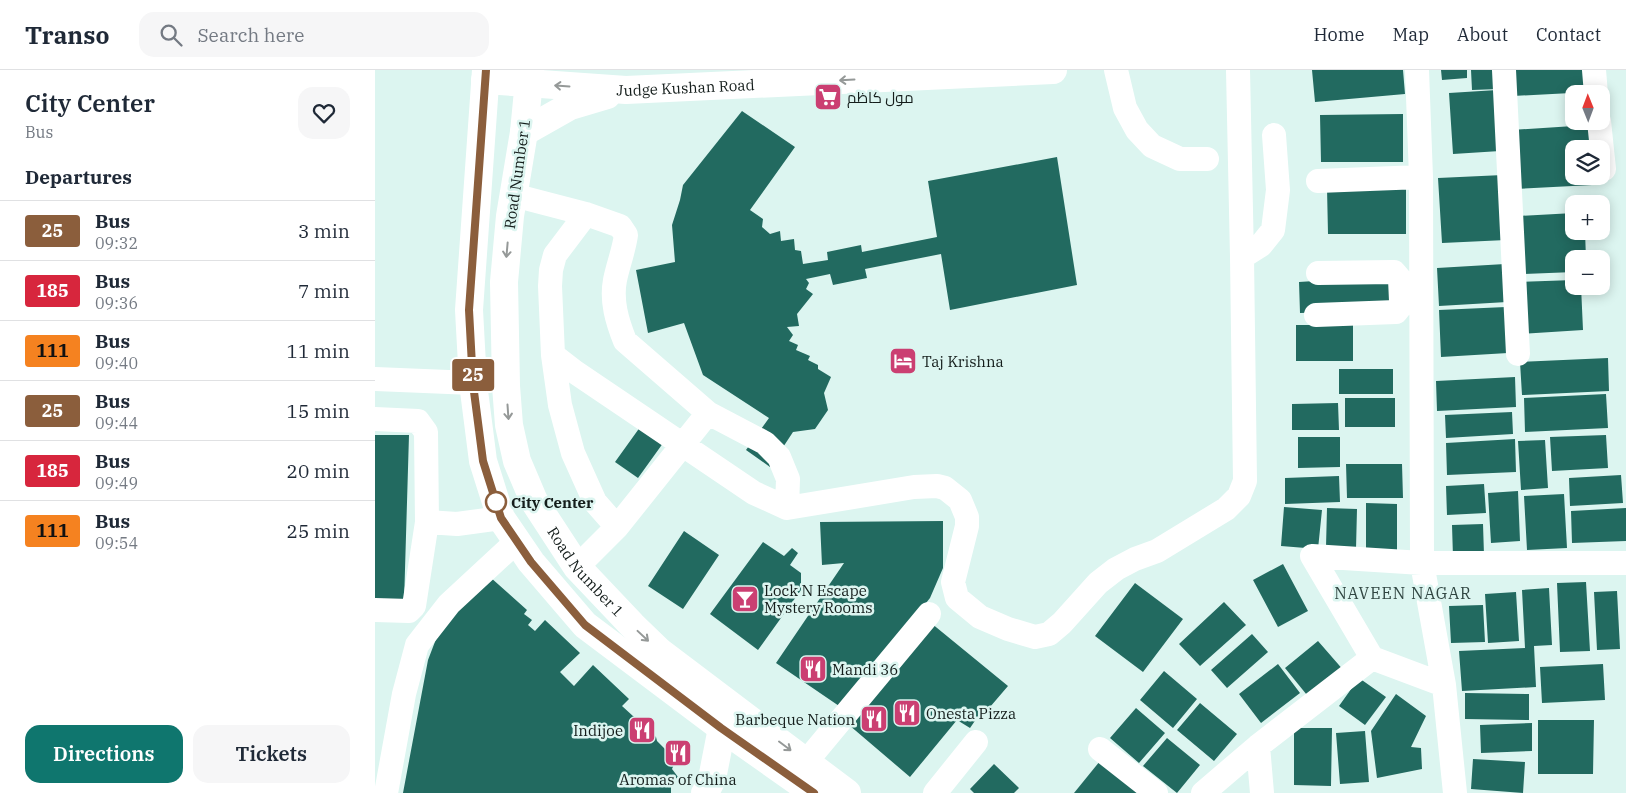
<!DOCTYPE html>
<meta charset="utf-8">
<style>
:root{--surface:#fff;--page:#f6f6f7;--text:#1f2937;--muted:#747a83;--line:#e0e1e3;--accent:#0f766e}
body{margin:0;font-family:"IBM Plex Serif",Cairo,serif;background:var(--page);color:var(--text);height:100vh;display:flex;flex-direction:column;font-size:19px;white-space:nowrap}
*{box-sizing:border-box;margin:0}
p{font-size:16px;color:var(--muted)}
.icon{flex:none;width:28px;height:28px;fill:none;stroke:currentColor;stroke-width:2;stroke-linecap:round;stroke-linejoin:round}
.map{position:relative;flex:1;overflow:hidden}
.side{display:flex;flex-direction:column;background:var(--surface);width:375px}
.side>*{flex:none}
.badge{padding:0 10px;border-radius:4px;font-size:18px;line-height:32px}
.needle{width:32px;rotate:359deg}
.fabs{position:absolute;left:1190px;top:15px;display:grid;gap:10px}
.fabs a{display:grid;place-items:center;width:45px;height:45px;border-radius:10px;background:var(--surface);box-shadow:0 2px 12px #0003;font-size:25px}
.map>.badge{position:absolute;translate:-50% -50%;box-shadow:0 0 0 2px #fff}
h2{padding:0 25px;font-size:19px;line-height:45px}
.round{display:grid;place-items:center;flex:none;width:52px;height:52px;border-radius:15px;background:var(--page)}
.headline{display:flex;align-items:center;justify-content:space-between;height:85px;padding:0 25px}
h1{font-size:24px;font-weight:600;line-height:38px}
.action{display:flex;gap:10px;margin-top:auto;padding:10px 25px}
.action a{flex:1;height:58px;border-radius:15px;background:var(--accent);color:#fff;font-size:20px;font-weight:600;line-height:58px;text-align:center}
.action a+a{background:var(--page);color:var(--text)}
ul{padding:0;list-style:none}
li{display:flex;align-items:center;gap:15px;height:60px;padding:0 25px;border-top:1px solid var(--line)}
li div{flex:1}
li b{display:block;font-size:19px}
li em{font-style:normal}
li .badge{min-width:55px;font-weight:700;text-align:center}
header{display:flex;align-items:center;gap:30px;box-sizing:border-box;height:70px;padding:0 25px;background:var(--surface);border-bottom:1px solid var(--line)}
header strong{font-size:24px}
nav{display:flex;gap:28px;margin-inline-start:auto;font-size:18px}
.search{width:350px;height:45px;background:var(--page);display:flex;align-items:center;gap:12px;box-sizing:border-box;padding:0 18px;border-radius:15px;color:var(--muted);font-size:19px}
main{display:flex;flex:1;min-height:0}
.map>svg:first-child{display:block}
.building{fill:#226a60}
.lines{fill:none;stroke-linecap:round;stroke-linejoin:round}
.minor{stroke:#fff;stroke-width:24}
.major{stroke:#fff;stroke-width:28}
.oneway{stroke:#959998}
.line-casing{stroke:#fff;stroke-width:11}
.line{stroke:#8b5e3c;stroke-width:8}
.stop-dot{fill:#fff;stroke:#8b5e3c;stroke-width:2.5}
.labels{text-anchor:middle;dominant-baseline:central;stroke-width:5;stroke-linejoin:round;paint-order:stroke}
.street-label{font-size:15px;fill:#141d1b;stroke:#dcf5f0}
.poi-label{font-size:15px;fill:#141d1b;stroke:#dcf5f0;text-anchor:start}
.stop-label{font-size:15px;font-weight:bold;fill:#141d1b;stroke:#dcf5f0;text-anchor:start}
.neighbourhood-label{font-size:16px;letter-spacing:1px;fill:#314642;stroke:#dcf5f0}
</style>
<header>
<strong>Transo</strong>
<div class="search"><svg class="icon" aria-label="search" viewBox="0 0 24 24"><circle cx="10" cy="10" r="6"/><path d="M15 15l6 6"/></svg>Search here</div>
<nav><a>Home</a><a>Map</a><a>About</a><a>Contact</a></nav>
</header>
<main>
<section class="side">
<div class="headline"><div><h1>City Center</h1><p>Bus</p></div><a class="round"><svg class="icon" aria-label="heart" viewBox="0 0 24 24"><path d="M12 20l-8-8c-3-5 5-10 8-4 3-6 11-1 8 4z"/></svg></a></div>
<h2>Departures</h2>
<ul>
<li><span class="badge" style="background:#8b5e3c;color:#fff">25</span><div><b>Bus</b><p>09:32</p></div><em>3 min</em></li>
<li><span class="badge" style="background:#d7263d;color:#fff">185</span><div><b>Bus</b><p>09:36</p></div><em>7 min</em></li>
<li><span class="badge" style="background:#f58220;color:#111">111</span><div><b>Bus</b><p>09:40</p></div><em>11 min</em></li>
<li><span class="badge" style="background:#8b5e3c;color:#fff">25</span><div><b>Bus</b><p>09:44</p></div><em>15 min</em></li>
<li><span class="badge" style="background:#d7263d;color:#fff">185</span><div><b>Bus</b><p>09:49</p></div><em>20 min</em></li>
<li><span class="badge" style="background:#f58220;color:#111">111</span><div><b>Bus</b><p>09:54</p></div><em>25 min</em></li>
</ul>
<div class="action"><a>Directions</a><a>Tickets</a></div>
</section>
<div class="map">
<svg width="1251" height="723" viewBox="0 0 1251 723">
<rect width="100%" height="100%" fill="#dcf5f0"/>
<path class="building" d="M937 0H1028L1030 24 940 32Z
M1066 0H1092V8L1067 10Z
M1096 0H1123L1124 19 1097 20Z
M1136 0H1213L1215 22 1138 26Z
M1122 20 1125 81 1078 84 1074 23Z
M367 41 420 77 375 140 388 149 387 157 395 164 405 161 406 171 419 169 420 180 426 181 428 194 453 190 452 182 486 175 487 182 562 167 553 111 682 87 702 215 575 240 566 184 490 199 492 208 458 215 455 204 431 209 434 213 431 219 438 224 422 244 424 256 412 257 418 265 414 271 423 275 421 280 435 286 433 290 443 295V299L456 307 449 323 453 340 440 359 418 362 395 397 371 380 394 348 328 305 309 253 273 263 261 200 300 192 297 155 305 130 308 115Z
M1028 44V92H946L945 45Z
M1214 55 1215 79H1199V106H1217V115L1139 119 1136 60Z
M1128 105 1131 170 1067 173 1063 108Z
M1031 117V164H953L952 118Z
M1199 143V161H1210L1211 189H1199V202L1146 204 1143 146Z
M1130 194 1132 232 1064 236 1062 198Z
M1018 206 1017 240 925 243 924 212Z
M1199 210V216H1206L1208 260 1147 264 1144 212Z
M1131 237 1133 283 1066 287 1064 240Z
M921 255H978V291H921Z
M1233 288 1234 321 1147 325 1145 292Z
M964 299H1018V324H964Z
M1140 307 1141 337 1062 341 1061 311Z
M1231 324 1233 358 1150 362 1149 328Z
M970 328H1020V357H970Z
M963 333 964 360H917V334Z
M1137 342 1138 364 1071 368 1070 345Z
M268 353 291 369 263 408 240 392Z
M0 365H34L29 533 0 531Z
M1231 365 1233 398 1177 401 1175 367Z
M923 367H965V397L923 398Z
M1140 369 1141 402 1072 405 1071 373Z
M1170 370 1173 418 1146 420 1143 371Z
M971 394H1027L1028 428H972Z
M1246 405 1248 433 1195 436 1194 408Z
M964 406 965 432 910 434V408Z
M1109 414 1111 443 1072 445 1071 416Z
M1143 421 1145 471 1116 473 1113 423Z
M1189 424 1192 478 1152 480 1149 426Z
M991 433 1022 434V480L991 479Z
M909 437 947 440 943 479 906 476Z
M952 438 982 439 981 479 951 477Z
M1251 438V471L1197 473 1196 441Z
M568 451V498L555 528 467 638 401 593 469 493 447 495 445 452Z
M1108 454 1109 485 1078 487 1077 455Z
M309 461 344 485 308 539 273 516Z
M388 472 409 486 417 478 423 483 415 495 426 503V520L383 580 335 544Z
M908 494 933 541 903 557 878 510Z
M115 507 152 540 149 544 157 550 153 555 160 561 170 550 205 583 185 602 199 616 218 595 254 629 247 636 281 667 282 671 292 681 298 680 299 689 301 690 297 699 303 707 296 713V723H28L53 590 66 556Z
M1211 512 1215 581 1185 582 1182 513Z
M760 513 808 549 768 602 720 566Z
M1174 518 1177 575 1159 576 1161 617 1087 621 1084 581 1150 578 1147 520Z
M1242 521 1245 579 1222 580 1219 522Z
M1141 522 1144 571 1113 573 1110 524Z
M849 532 871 555 825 596 804 574Z
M1108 535 1110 572 1076 573 1074 536Z
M556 553 633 616 609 644 604 645 595 658 582 650 535 707 474 655 510 608 518 607Z
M877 564 893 582 852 618 836 600Z
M943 571 970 602 936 630 910 598Z
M903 594 925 623 886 653 864 624Z
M1228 594 1230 630 1167 633 1165 597Z
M789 601 822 629 798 658 765 630Z
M984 608 1011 627 990 655 964 636Z
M1090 623 1154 624V650L1090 649Z
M1021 624 1051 646 1036 677 1046 678 1047 699 1002 708 996 661Z
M825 633 862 664 839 691 802 660Z
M761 638 790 663 764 693 735 668Z
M1163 650H1219L1218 704H1163Z
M1157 653V681L1106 683 1105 655Z
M919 658H957L956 716 919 715Z
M990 661 994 712 965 714 961 663Z
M792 668 825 695 802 723 768 696Z
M1098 689 1150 692 1148 723 1096 719Z
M725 691 764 723H699Z
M619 694 644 718 639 723H599L595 719Z"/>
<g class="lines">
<path class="minor" d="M741 0 750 38 762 60 777 76 805 89H832
M1042 0 1046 107 1047 493 1069 615 1080 723
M1129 0 1143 284
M1219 0 1221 24
M1224 51 1229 99
M943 111 1046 107
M138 125 211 144 245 156 251 165C249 180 243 195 240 210 236 231 242 251 250 271L333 343 242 457 202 497
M211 144 180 185 176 200 175 216 178 285 185 335 198 383 220 432 242 457
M867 187 886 175 898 160 903 120 899 65
M943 203 1019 202 1025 209 1026 231
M941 245 1021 242 1025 237 1026 231 1046 232
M178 285 200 302 379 423 412 438 539 417 562 416 570 418 585 430 592 447V456L578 512 582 528 605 547 633 559 660 567 674 564 687 553 723 513 741 499 760 489 782 481 851 439 864 426 870 411 867 187 863 0
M0 309 98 313
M333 343 390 373 404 387 413 409 412 438
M0 349 43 351 51 362 52 452 39 536 34 541 0 540
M52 452 82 454 126 448
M937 486 1047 493H1251
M997 588 1069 615
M883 676 887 723
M725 679 781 723
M431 692 554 544
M11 723 29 624 42 575 74 534 142 471
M560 723 601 672
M828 723 883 676 997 588 937 486"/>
<g class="major">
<path d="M111 0 94 240 98 313 108 391 126 448 156 492 210 555 347 658 439 723"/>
<path id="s1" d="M155 0 149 62 135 146 129 212 131 316 134 355 142 391 159 431 202 497 257 555 285 582 472 723"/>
<path id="s2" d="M110 10 251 20 678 0"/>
<path d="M149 62 195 36 232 25"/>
<path d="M330 723 337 709 347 658"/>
</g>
</g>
<defs><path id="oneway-shaft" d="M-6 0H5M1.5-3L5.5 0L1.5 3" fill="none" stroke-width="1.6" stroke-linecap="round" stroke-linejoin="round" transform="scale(1.25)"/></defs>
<g class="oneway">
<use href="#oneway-shaft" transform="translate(472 10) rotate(177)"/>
<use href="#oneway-shaft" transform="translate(187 16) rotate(-176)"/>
<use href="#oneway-shaft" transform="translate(132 180) rotate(95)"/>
<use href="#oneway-shaft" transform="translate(133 342) rotate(86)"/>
<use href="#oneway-shaft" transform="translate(268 566) rotate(43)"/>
<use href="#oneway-shaft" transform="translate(410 676) rotate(37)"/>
</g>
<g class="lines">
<g class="line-casing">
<path id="line" d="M111 0 94 240 98 314 108 391 126 448 156 492 210 555 346 658 439 723"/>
</g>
<use href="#line" class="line"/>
</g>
<defs>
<g id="supermarket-square" transform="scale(1.4375)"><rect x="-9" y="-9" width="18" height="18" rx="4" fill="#cb3f72" stroke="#dcf5f0"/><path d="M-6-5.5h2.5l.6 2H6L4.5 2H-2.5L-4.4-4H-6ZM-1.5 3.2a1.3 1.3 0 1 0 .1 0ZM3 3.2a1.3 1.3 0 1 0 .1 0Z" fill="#fff"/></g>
<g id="hotel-square" transform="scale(1.4375)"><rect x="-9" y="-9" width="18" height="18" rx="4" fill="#cb3f72" stroke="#dcf5f0"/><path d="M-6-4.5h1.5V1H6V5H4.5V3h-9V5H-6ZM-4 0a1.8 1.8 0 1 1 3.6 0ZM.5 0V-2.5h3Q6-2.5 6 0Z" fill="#fff"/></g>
<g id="bar-square" transform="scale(1.4375)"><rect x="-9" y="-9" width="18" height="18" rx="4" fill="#cb3f72" stroke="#dcf5f0"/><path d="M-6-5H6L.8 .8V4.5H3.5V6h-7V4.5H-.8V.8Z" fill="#fff"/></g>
<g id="restaurant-square" transform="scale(1.4375)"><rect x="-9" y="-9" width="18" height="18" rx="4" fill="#cb3f72" stroke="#dcf5f0"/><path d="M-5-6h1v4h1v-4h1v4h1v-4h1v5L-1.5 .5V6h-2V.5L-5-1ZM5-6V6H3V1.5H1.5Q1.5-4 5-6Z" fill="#fff"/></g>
</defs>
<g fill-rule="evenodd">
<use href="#supermarket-square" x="453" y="27"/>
<use href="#hotel-square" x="528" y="291"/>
<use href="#bar-square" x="370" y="529"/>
<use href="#restaurant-square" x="438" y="599"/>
<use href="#restaurant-square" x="532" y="643"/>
<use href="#restaurant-square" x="499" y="649"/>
<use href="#restaurant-square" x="267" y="660"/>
<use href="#restaurant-square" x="303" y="683"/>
</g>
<circle class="stop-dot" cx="121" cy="432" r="10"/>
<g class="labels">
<g class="street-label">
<text stroke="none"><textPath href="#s2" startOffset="201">Judge Kushan Road</textPath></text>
<text transform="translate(142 104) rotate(-82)">Road Number 1</text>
<text stroke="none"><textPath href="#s1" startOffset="525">Road Number 1</textPath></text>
</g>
<g class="poi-label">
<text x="472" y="27">مول كاظم</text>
<text x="547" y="291">Taj Krishna</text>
<text x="389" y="520">Lock N Escape<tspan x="389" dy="17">Mystery Rooms</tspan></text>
<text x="457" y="599">Mandi 36</text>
<text x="551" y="643">Onesta Pizza</text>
<text x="480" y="649" text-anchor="end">Barbeque Nation</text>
<text x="248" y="660" text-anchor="end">Indijoe</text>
<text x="303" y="709" text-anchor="middle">Aromas of China</text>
</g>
<g class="stop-label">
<text x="136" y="432">City Center</text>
</g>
<g class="neighbourhood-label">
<text x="1028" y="523">NAVEEN NAGAR</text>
</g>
</g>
</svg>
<div class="fabs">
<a><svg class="needle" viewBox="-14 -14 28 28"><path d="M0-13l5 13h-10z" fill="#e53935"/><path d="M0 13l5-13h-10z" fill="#747a83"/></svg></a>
<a><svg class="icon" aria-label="layers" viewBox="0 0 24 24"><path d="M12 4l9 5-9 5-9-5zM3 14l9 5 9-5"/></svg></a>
<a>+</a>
<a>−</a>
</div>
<b class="badge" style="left:98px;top:305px;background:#8b5e3c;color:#fff">25</b>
</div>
</main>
